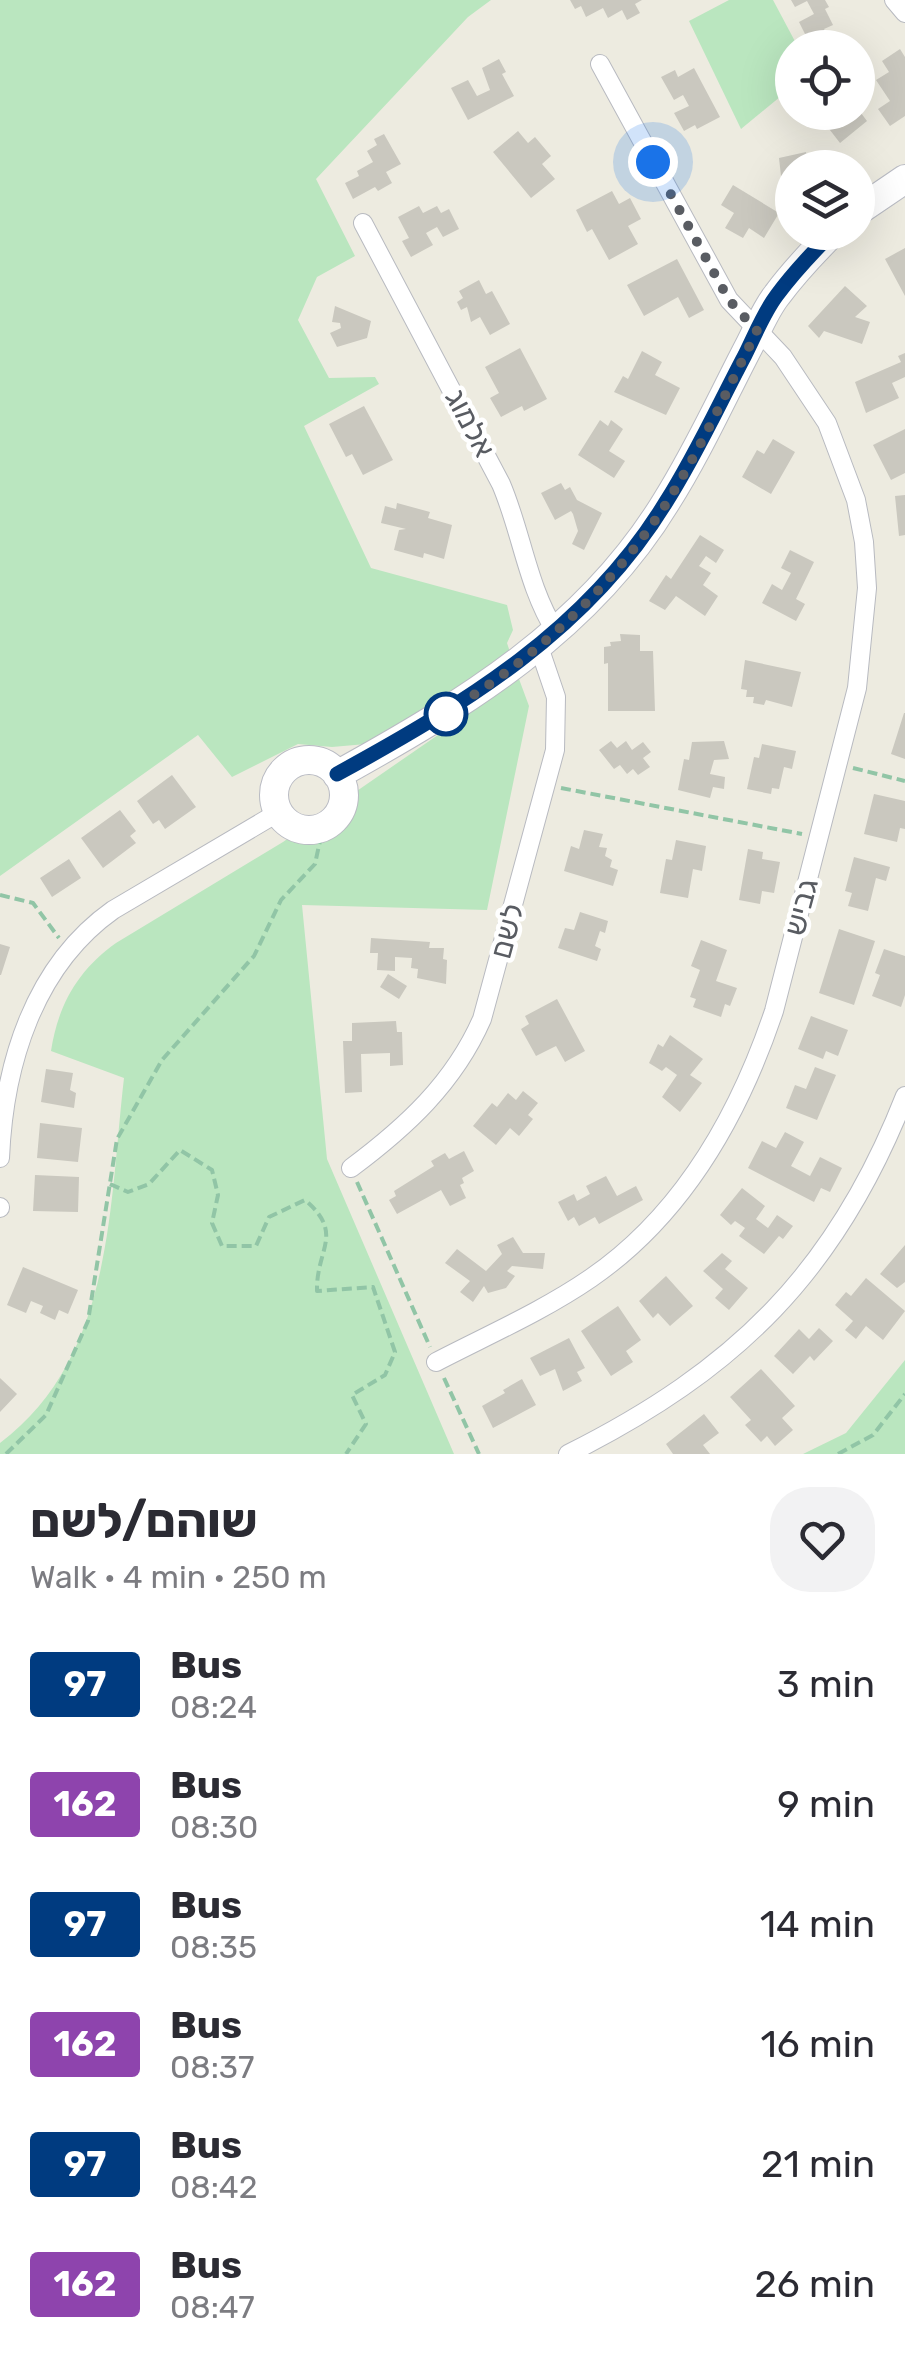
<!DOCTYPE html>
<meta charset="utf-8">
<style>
:root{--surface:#fff;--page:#f2f2f3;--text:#2b2b33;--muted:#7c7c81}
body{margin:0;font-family:Rubik,"Noto Sans Hebrew",sans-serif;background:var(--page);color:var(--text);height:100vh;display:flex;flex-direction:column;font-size:38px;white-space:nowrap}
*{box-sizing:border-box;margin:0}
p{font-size:32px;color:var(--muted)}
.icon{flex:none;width:55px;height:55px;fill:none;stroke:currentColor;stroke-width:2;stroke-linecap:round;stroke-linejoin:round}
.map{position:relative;height:1454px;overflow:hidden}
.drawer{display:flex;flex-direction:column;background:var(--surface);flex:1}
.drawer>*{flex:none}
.badge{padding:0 20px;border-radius:8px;font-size:35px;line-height:65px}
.tools{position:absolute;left:775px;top:30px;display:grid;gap:20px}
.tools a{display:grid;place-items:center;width:100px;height:100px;border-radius:50%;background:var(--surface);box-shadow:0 10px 40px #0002;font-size:50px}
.you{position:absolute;width:50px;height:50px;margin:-25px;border:8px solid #fff;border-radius:50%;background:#1a73e8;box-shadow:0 0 0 15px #1a73e833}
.map>.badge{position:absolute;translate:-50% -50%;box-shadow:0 0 0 5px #fff}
.round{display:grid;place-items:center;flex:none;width:105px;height:105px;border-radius:40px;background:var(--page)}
.headline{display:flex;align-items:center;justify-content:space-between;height:170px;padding:0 30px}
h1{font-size:48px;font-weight:700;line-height:75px}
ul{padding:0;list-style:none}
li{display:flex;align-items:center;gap:30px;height:120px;padding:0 30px}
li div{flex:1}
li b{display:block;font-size:38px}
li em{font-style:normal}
li .badge{min-width:110px;font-weight:700;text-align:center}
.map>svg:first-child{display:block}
.green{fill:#bae6bf}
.building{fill:#cac8bf}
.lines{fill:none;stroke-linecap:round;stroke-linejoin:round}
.street-casing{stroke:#b8bac0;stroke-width:20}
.secondary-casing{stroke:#b9bbc3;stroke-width:30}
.path{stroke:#91c5a6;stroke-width:4;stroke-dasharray:10 5;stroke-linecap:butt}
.street{stroke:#fff;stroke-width:18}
.secondary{stroke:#fff;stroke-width:28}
.line-casing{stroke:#fff;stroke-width:22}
.line{stroke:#003b80;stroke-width:15}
.walk{stroke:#595c62;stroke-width:10;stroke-dasharray:0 18}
.stop-dot{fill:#fff;stroke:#003b80;stroke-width:5}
.labels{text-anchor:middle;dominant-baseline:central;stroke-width:9;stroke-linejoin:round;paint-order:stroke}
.street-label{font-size:30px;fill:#595c62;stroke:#fff}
</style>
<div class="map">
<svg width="905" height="1454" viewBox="0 0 905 1454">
<rect width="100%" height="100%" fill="#edebe0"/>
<path class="green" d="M0 0H491L468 17 316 179 355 256 317 277 298 320 329 378 375 377 379 384 304 426 371 568 507 605 513 630 507 643 512 658 366 744 332 747 298 744 232 777 198 735 0 876Z
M729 0H773L798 47 792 48V87L741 129 689 21Z
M519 679 529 706 487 910 302 905 327 1159 454 1454H0V1443C114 1357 109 1206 124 1078L51 1051C58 1005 78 970 116 943L283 842Z
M905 1360V1454H803L846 1433Z"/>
<path class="building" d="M570 0H642L635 4 640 13 627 20 622 10 608 18 603 8 586 17 581 6 575 9Z
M791 0H825L829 7 825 9 833 25 824 29 829 37 817 43 813 35 807 38 799 22 814 14 807 1 795 7Z
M900 49 905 57V116L890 126 878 109 890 101 876 80 889 72 882 61Z
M499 59 506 72 502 74 514 96 468 120 451 88 468 80 477 96 490 90 482 68Z
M694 68 720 117 697 129 695 125 684 131 674 113 689 106 683 95 674 100 661 77 675 70 678 77Z
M858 109 867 121 840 143 816 112H858Z
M518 131 528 143 535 137 551 156 542 164 555 179 531 198 493 152Z
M384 134 401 164 386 172 392 183 378 191 375 187 353 199 345 183 359 176 357 171 373 162 367 151 377 145 374 139Z
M806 152 809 168H792V193L781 176 779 158Z
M733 185 779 213 764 238 749 228 743 238 725 228 734 213 721 205Z
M612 191 619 204 630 198 641 219 628 226 638 244 609 260 592 229 587 232 576 210Z
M419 206 423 213 437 206 441 213 449 209 459 229 443 237 437 227 426 233 433 245 411 257 402 241 409 238 398 217Z
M905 248V296L885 259Z
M677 259 704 310 689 318 678 297 644 316 627 285Z
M479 280 486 294 492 291 510 324 490 335 480 317 471 322 467 307 461 310 457 302 463 298 459 291Z
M845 286 867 306 855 317 870 322 862 344 824 331 819 338 808 326Z
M335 306 371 321 367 338 337 347 330 333 341 328 340 323 332 322Z
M520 348 547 399 524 411 522 406 501 417 490 398 499 393 485 367Z
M642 351 662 362 655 375 680 388 666 415 614 392 623 376 628 379Z
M905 353V377L892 383 899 398 866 413 855 382 901 362 898 356Z
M364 406 393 460 363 475 352 454 346 457 329 424Z
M600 420 608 426 611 420 623 429 609 451 625 461 614 478 578 455Z
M905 429V473L891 480 873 445Z
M773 439 795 452 771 494 742 477 757 450 764 454Z
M561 483 565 490 570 487 577 500 602 513 584 550 572 544 578 531 573 514 571 511 555 520 541 493Z
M905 495V535L899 536 895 496Z
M397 503 430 512 428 518 452 525 444 559 424 553 423 558 394 550 399 530 406 529 381 523 385 506 396 509Z
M700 535 724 550 716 563 706 556 699 566 711 573 703 585 718 596 705 616 676 596 665 610 649 601 666 575 671 579Z
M790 550 814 562 796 599 805 604 796 621 762 603 772 584 782 590 791 573 781 568Z
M620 634 640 635V651H653L655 711H608V663L604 664V647L611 646 610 642 621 641Z
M745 660 801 672 792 707 766 700 764 705 753 703 754 697H746L747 690 741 689Z
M904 713H905V759L891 754Z
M611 741 617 748 626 741 632 750 643 742 651 752 643 758 650 767 638 775 633 769 627 774 620 765 614 769 599 750Z
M724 741 729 759 714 760 710 774 725 777 724 789 713 787 710 798 678 790 684 759 689 760 692 742Z
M762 744 796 751 792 769 784 767 779 789 772 788 771 794 747 789 754 757 759 758Z
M172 775 196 807 165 829 159 820 153 824 137 801Z
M874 794 905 801V829L900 828 897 842 864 834Z
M120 810 136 831 130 836 136 843 103 868 81 838Z
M584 830 603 834 599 847 607 848 605 856 612 860 610 867 618 870 613 886 564 871 571 846 579 849Z
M676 840 706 846 702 871 693 869 688 898 660 893 666 859 672 860Z
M748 849 763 852 762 859 780 862 774 893 762 891 760 904 739 900Z
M854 857 890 867 886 881 876 878 868 911 848 906 852 893 845 891Z
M69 859 81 878 52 897 40 878Z
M580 912 608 921 605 933 600 931 595 946 601 949 597 961 558 948 565 928 574 930Z
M839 929 875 941 854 1005 819 993Z
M371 938 430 942 429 948H444L443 959 447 960 446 984 417 978 418 969 411 968 412 958 395 957V971L377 970 378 953H370Z
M701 940 727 950 716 981 737 988 730 1006 725 1004 721 1017 693 1007 696 999 690 997 700 970 691 966Z
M0 944 10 947 1 975H0Z
M884 949 905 956V995L901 1007 872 996 880 975 875 973Z
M388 974 407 986 399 999 380 987Z
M557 999 585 1051 565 1062 556 1046 536 1056 521 1029 529 1024 525 1016Z
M811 1016 848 1030 838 1056 826 1051 823 1059 798 1049Z
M396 1021 397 1032H402L403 1065 390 1066V1053L361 1054 362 1092 345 1093 343 1041H352V1023Z
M670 1035 703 1059 690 1075 702 1083 680 1112 662 1097 677 1075 666 1067 662 1071 649 1063 658 1044 663 1047Z
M815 1067 836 1075 817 1120 786 1108 795 1085 806 1089Z
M46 1069 73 1073 70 1090 76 1093 74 1108 41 1102Z
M523 1091 538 1103 528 1115 533 1119 519 1136 510 1128 496 1145 473 1126 492 1103 497 1107 508 1093 516 1100Z
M40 1123 82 1128 78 1162 37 1158Z
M785 1132 804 1142 791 1166 810 1176 820 1157 842 1168 830 1192 821 1188 814 1202 748 1168 762 1141 776 1148Z
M464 1151 474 1171 462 1178 464 1183 460 1185 466 1198 450 1206 441 1190 397 1214 389 1200 396 1196 394 1191 434 1166 431 1161 445 1153 449 1159Z
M35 1175 79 1177 78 1212 33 1211Z
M606 1176 617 1196 636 1186 643 1200 599 1224 595 1217 579 1226 574 1217 568 1221 558 1202 574 1194 577 1201 590 1194 586 1186Z
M742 1188 765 1206 756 1219 768 1228 777 1215 793 1226 783 1239 779 1236 764 1254 739 1236 745 1228 735 1221 731 1225 720 1215Z
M513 1237 523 1253H545L543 1269 512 1266 507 1271 515 1276 506 1288 488 1293 484 1286 473 1302 460 1292 470 1281 445 1263 457 1249 486 1271 502 1254 497 1245Z
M905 1245V1282L897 1288 880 1274Z
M722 1253 732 1261 725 1269 748 1288 729 1310 715 1298 723 1289 703 1271Z
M23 1267 78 1290 68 1314 59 1310 55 1320 40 1313 43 1306 31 1301 26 1313 7 1305Z
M666 1276 693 1306 670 1326 658 1313 653 1318 639 1301Z
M866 1278 905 1311 883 1340 866 1326 856 1339 845 1330 853 1321 835 1305 846 1292 851 1296Z
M618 1306 641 1340 626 1351 633 1362 611 1376 581 1331Z
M819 1328 833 1341 814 1361 810 1356 793 1374 774 1356 799 1329 809 1339Z
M569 1338 585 1368 577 1372 582 1381 563 1391 555 1369 540 1376 530 1358Z
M761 1369 795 1406 782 1418 793 1430 775 1446 767 1436 761 1442 745 1425 751 1420 730 1397Z
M0 1378 17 1394 0 1412Z
M522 1379 536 1405 493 1428 482 1406 505 1393 503 1390Z
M704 1414 719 1433 703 1445 710 1454H673L666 1444Z"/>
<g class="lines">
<g class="street-casing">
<path id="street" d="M894 0 905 13
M363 223 501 484C522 533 527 586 556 632
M0 1158C4 1064 34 966 113 910L279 812
M351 1168C406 1127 454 1083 482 1019L555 750 556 697 539 647
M0 1207V1208
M436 1362C488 1335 543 1311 591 1278 684 1214 739 1115 774 1011L857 688 867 588 864 542 856 500 827 423 783 357 729 300 600 64
M568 1454C736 1370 836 1272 905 1096"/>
</g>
<g class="secondary-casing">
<path id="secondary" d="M858 211 905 179
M274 795a35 35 0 1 1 70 0a35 35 0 1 1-70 0Z
M337 775C465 704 588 630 666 502 697 453 721 400 748 348 757 331 765 310 777 295 794 272 813 252 833 232"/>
</g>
<path class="path" d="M853 768 905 781
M561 788 802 834
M0 895 33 903 59 938
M357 1182 430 1347
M110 1184 128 1192 149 1184 180 1150 212 1170 218 1195 212 1223 222 1246H256L269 1217 305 1200C345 1234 316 1249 317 1291L373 1287 395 1352 385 1375 352 1395 366 1424 346 1454
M444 1378 479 1454
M6 1454 46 1415 88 1321 117 1139 162 1060 254 956 281 900 315 864 323 827
M838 1454 873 1435 905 1394"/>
<use href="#street" class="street"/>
<use href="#secondary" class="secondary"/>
</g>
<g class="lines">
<g class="line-casing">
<path id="line" d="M337 774C465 704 588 630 666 502 696 455 719 404 745 355 755 335 764 312 777 295 794 272 813 252 833 232"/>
</g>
<use href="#line" class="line"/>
<path class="walk" d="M446 714 437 718C527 665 606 595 664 507 700 451 727 390 757 331L729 300 653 162"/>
</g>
<circle class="stop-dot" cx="446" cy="714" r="20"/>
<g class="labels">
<g class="street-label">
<text transform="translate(470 423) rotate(62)">אלמוג</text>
<text transform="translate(801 907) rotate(-75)">גביש</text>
<text transform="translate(507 931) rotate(-75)">לשם</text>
</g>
</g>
</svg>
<div class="tools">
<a><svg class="icon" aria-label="locate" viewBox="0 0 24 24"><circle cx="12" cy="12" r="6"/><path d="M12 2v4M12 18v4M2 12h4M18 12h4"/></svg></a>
<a><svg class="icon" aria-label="layers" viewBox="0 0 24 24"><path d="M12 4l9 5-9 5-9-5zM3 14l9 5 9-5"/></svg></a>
</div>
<div class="you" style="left:653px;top:162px"></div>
</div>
<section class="drawer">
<div class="headline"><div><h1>שוהם/לשם</h1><p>Walk · 4 min · 250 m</p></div><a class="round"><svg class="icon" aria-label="heart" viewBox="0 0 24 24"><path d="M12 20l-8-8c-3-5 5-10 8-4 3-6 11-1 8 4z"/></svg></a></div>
<ul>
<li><span class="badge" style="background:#003b80;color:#fff">97</span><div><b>Bus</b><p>08:24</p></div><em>3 min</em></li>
<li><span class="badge" style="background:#8e44ad;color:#fff">162</span><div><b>Bus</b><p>08:30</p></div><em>9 min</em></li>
<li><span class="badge" style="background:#003b80;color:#fff">97</span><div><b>Bus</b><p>08:35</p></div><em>14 min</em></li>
<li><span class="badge" style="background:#8e44ad;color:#fff">162</span><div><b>Bus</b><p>08:37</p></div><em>16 min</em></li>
<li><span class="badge" style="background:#003b80;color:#fff">97</span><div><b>Bus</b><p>08:42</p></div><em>21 min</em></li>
<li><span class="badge" style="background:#8e44ad;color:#fff">162</span><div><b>Bus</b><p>08:47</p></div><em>26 min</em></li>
</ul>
</section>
